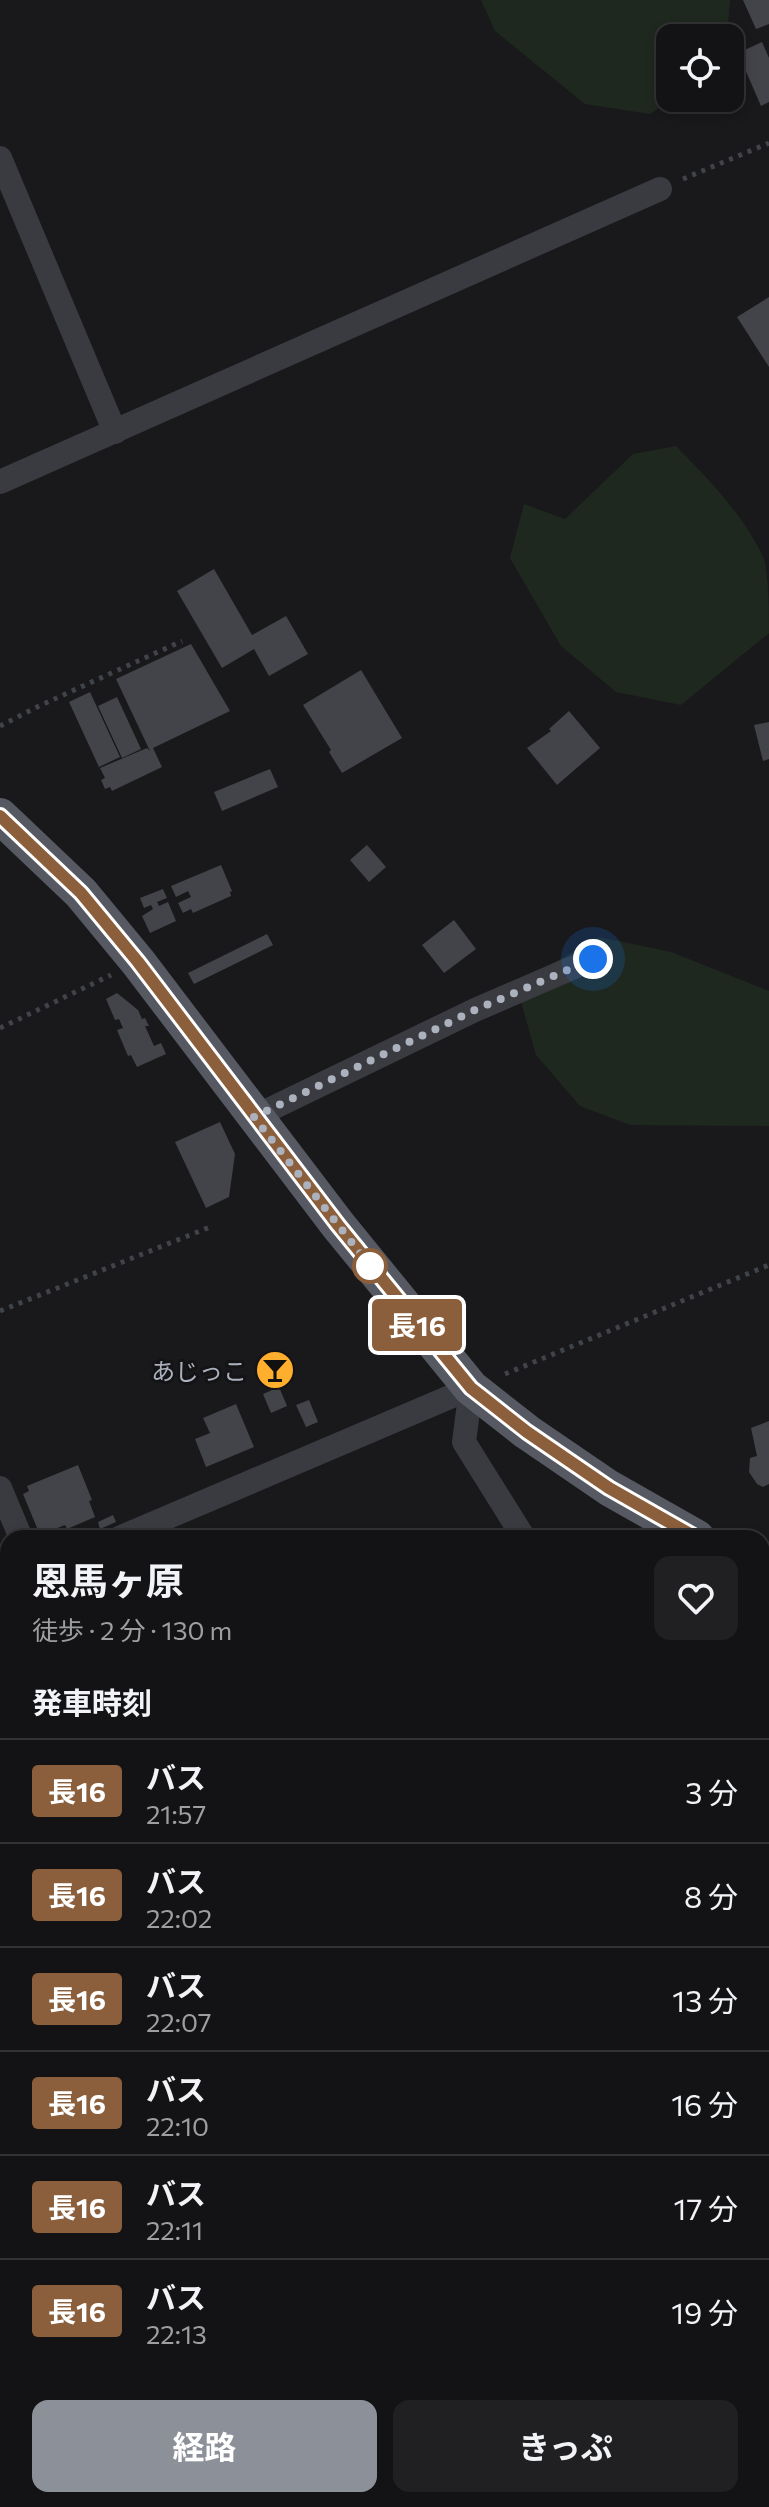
<!DOCTYPE html>
<html lang="ja">
<meta charset="utf-8">
<style>
:root{--surface:#131315;--page:#202022;--text:#f1f3f6;--muted:#9d9ea0;--line:#323234;--accent:#8c9099}
body{margin:0;font-family:Commissioner,"Noto Sans JP",sans-serif;background:var(--page);color:var(--text);height:100vh;display:flex;flex-direction:column;font-size:30px;white-space:nowrap}
*{box-sizing:border-box;margin:0}
p{font-size:26px;color:var(--muted)}
.icon{flex:none;width:44px;height:44px;fill:none;stroke:currentColor;stroke-width:2;stroke-linecap:round;stroke-linejoin:round}
.map{position:relative;flex:1;overflow:hidden}
.side{position:absolute;left:0px;top:1530px;width:770px;height:978px;display:flex;flex-direction:column;background:var(--surface);border-radius:24px 24px 0 0;box-shadow:0 4px 12px #0003,0 0 0 2px var(--line)}
.side>*{flex:none}
.badge{padding:0 16px;border-radius:6px;font-size:28px;line-height:52px}
.buttons{position:absolute;left:656px;top:24px;display:grid;gap:16px}
.buttons a{display:grid;place-items:center;width:88px;height:88px;border-radius:16px;background:var(--surface);box-shadow:0 4px 12px #0003,0 0 0 2px var(--line);font-size:40px}
.you{position:absolute;width:40px;height:40px;margin:-20px;border:6px solid #fff;border-radius:50%;background:#1a73e8;box-shadow:0 0 0 12px #1a73e833}
.map>.badge{position:absolute;translate:-50% -50%;box-shadow:0 0 0 4px #fff}
h2{padding:0 32px;font-size:30px;line-height:72px}
.round{display:grid;place-items:center;flex:none;width:84px;height:84px;border-radius:16px;background:var(--page)}
.summary{display:flex;align-items:center;justify-content:space-between;height:136px;padding:0 32px}
h1{font-size:38px;font-weight:700;line-height:60px}
.button{display:flex;gap:16px;margin-top:auto;padding:16px 32px}
.button a{flex:1;height:92px;border-radius:16px;background:var(--accent);color:#fff;font-size:32px;font-weight:700;line-height:92px;text-align:center}
.button a+a{background:var(--page);color:var(--text)}
ul{padding:0;list-style:none}
li{display:flex;align-items:center;gap:24px;height:104px;padding:0 32px;border-top:2px solid var(--line)}
li div{flex:1}
li b{display:block;font-size:30px}
li em{font-style:normal}
li .badge{min-width:88px;font-weight:700;text-align:center}
.map>svg:first-child{display:block}
.green{fill:#1f281f}
.building{fill:#434449}
.lines{fill:none;stroke-linecap:round;stroke-linejoin:round}
.path{stroke:#404349;stroke-width:5;stroke-dasharray:4 6;stroke-linecap:butt}
.minor{stroke:#3a3b41;stroke-width:24}
.primary{stroke:#565961;stroke-width:36}
.line-casing{stroke:#fff;stroke-width:18}
.line{stroke:#8b5e3c;stroke-width:12}
.walk{stroke:#abb1bd;stroke-width:8;stroke-dasharray:0 14.4}
.stop-dot{fill:#fff;stroke:#8b5e3c;stroke-width:4}
.labels{text-anchor:middle;dominant-baseline:central;stroke-width:6;stroke-linejoin:round;paint-order:stroke}
.poi-label{font-size:24px;fill:#abb1bd;stroke:#141417;text-anchor:end}
</style>
<div class="map">
<svg width="769" height="2507" viewBox="0 0 769 2507">
<rect width="100%" height="100%" fill="#19191c"/>
<path class="green" d="M481 0H730L727 38H670V98H673L650 114 585 104 495 31Z
M676 446C709 480 744 515 764 559 769 577 769 613 769 633L681 705 616 692 561 646 510 558 524 504 565 519 633 454Z
M599 937 671 952 769 991V1126L630 1125 580 1106 536 1055 516 984Z"/>
<path class="building" d="M743 0H769V24L756 29Z
M762 42 769 58V102L761 106 738 53Z
M769 297V367L737 317Z
M214 569 252 635 286 616 308 654 269 676 254 649 222 668 177 591Z
M191 644 230 711 153 748 162 767 112 791 110 787 105 789 101 780 105 778 100 768 147 748 150 751 116 679Z
M361 670 402 738 342 773 329 752 331 750 303 705Z
M90 692 120 757 99 767 69 702Z
M117 697 141 749 122 758 98 706Z
M569 711 600 748 557 785 527 748 551 731 549 729Z
M769 722V759L763 761 754 725Z
M270 769 278 787 222 811 214 792Z
M367 845 386 867 369 882 350 860Z
M221 865 232 891 230 892 231 896 193 913 191 909 183 913 178 903 191 897 188 891 176 897 171 886Z
M163 889 167 898 157 902 159 906 168 902 176 921 150 933 142 916 153 909 151 905 144 908 140 898Z
M454 920 476 949 444 973 422 945Z
M267 934 273 945 194 984 188 973Z
M117 993 138 1010 142 1019 145 1018 149 1026H145L154 1046 161 1043 166 1054 137 1067 131 1055 128 1056 117 1030 123 1028 119 1019 115 1020 106 999Z
M220 1122 235 1154 229 1197 206 1208 175 1142Z
M279 1387 287 1406 271 1413 263 1394Z
M309 1400 318 1422 306 1427 296 1405Z
M236 1404 254 1447 206 1467 195 1439 210 1433 203 1418Z
M769 1421V1484L763 1487 757 1484 749 1472 750 1458 757 1456 751 1428Z
M78 1465 92 1500 89 1501 95 1517 67 1529 65 1525 40 1535 23 1494 29 1491 27 1486Z
M113 1515 116 1522 100 1529 98 1522Z
M769 1859V1892L762 1875V1862Z
M34 2500H51L52 2507H11Z
M60 2500H105L106 2507H61Z
M554 2500H628L612 2507H557Z
M666 2500H707L710 2507H657L656 2505Z"/>
<g class="lines">
<path class="path" d="M683 179 769 143
M0 726 39 706 182 641
M0 1028 111 975
M0 1311 210 1227
M505 1374 769 1265
M0 1866 8 1863
M0 2086 8 2082
M762 2099 769 2096
M762 2322 769 2319
M319 2507 336 2500"/>
<path class="minor" d="M0 158 115 432
M0 482 660 189
M254 1117 475 1010 593 959
M471 1388 464 1442 524 1538
M0 1488 21 1538
M119 1538 471 1388
M0 1588 8 1585
M762 1934 769 1946
M0 2346 8 2358
M121 2500 123 2507
M423 2500 426 2507"/>
<path class="primary" d="M0 816 81 893 138 962 338 1225 471 1388 527 1432 609 1488 697 1538
M762 1567 769 1570"/>
</g>
<g class="lines">
<g class="line-casing">
<path id="line" d="M0 816 81 893 138 962 338 1225 471 1388 527 1432 609 1488 697 1538"/>
</g>
<use href="#line" class="line"/>
<path class="walk" d="M370 1266 374 1271 254 1117 475 1010 593 959"/>
</g>
<defs>
<g id="bar-disc" transform="scale(2)"><circle r="9.5" fill="#ffae2e" stroke="#141417"/><path d="M-6-5H6L.8 .8V4.5H3.5V6h-7V4.5H-.8V.8Z" fill="#111"/></g>
</defs>
<g fill-rule="evenodd">
<use href="#bar-disc" x="275" y="1370"/>
</g>
<circle class="stop-dot" cx="370" cy="1266" r="16"/>
<g class="labels">
<g class="poi-label">
<text x="247" y="1370">あじっこ</text>
</g>
</g>
</svg>
<div class="buttons">
<a><svg class="icon" aria-label="locate" viewBox="0 0 24 24"><circle cx="12" cy="12" r="6"/><path d="M12 2v4M12 18v4M2 12h4M18 12h4"/></svg></a>
</div>
<div class="you" style="left:593px;top:959px"></div>
<b class="badge" style="left:417px;top:1325px;background:#8b5e3c;color:#fff">長16</b>
<section class="side">
<div class="summary"><div><h1>恩馬ヶ原</h1><p>徒歩 · 2 分 · 130 m</p></div><a class="round"><svg class="icon" aria-label="heart" viewBox="0 0 24 24"><path d="M12 20l-8-8c-3-5 5-10 8-4 3-6 11-1 8 4z"/></svg></a></div>
<h2>発車時刻</h2>
<ul>
<li><span class="badge" style="background:#8b5e3c;color:#fff">長16</span><div><b>バス</b><p>21:57</p></div><em>3 分</em></li>
<li><span class="badge" style="background:#8b5e3c;color:#fff">長16</span><div><b>バス</b><p>22:02</p></div><em>8 分</em></li>
<li><span class="badge" style="background:#8b5e3c;color:#fff">長16</span><div><b>バス</b><p>22:07</p></div><em>13 分</em></li>
<li><span class="badge" style="background:#8b5e3c;color:#fff">長16</span><div><b>バス</b><p>22:10</p></div><em>16 分</em></li>
<li><span class="badge" style="background:#8b5e3c;color:#fff">長16</span><div><b>バス</b><p>22:11</p></div><em>17 分</em></li>
<li><span class="badge" style="background:#8b5e3c;color:#fff">長16</span><div><b>バス</b><p>22:13</p></div><em>19 分</em></li>
</ul>
<div class="button"><a>経路</a><a>きっぷ</a></div>
</section>
</div>
